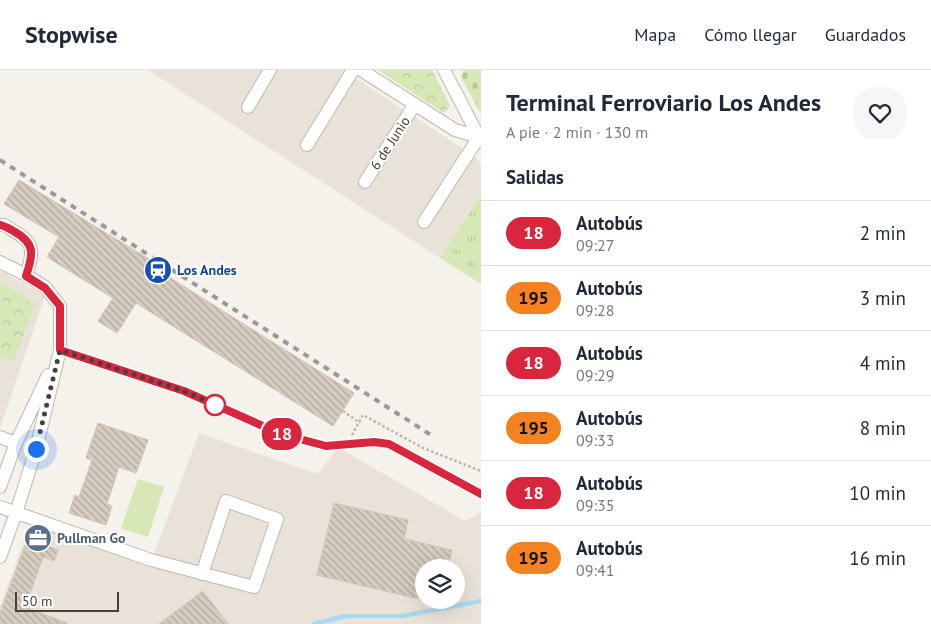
<!DOCTYPE html>
<html lang="es">
<meta charset="utf-8">
<style>
:root{--surface:#fff;--page:#f6f6f7;--text:#1f2937;--muted:#747a83;--line:#e0e1e3}
body{margin:0;font-family:"PT Sans",sans-serif;background:var(--page);color:var(--text);height:100vh;display:flex;flex-direction:column;font-size:19px;white-space:nowrap}
*{box-sizing:border-box;margin:0}
p{font-size:16px;color:var(--muted)}
.icon{flex:none;width:28px;height:28px;fill:none;stroke:currentColor;stroke-width:2;stroke-linecap:round;stroke-linejoin:round}
.map{position:relative;flex:1;overflow:hidden}
.panel{display:flex;flex-direction:column;background:var(--surface);width:450px}
.panel>*{flex:none}
.badge{padding:0 10px;border-radius:16px;font-size:18px;line-height:32px}
.controls{position:absolute;left:415px;top:489px;display:grid;gap:10px}
.controls a{display:grid;place-items:center;width:50px;height:50px;border-radius:50%;background:var(--surface);box-shadow:0 5px 20px #0002;font-size:25px}
.scale{position:absolute;left:15px;bottom:12px;width:104px;box-sizing:border-box;padding-left:5px;border:2px solid #494139;border-top:0;font-size:14px;line-height:18px;white-space:nowrap;color:#494139;-webkit-text-stroke:4px #fff;paint-order:stroke}
.you{position:absolute;width:25px;height:25px;margin:-12px;border:4px solid #fff;border-radius:50%;background:#1a73e8;box-shadow:0 0 0 8px #1a73e833}
.map>.badge{position:absolute;translate:-50% -50%;box-shadow:0 0 0 2px #fff}
h2{padding:0 25px;font-size:19px;line-height:45px}
.round{display:grid;place-items:center;flex:none;width:52px;height:52px;border-radius:20px;background:var(--page)}
.headline{display:flex;align-items:center;justify-content:space-between;height:85px;padding:0 25px}
h1{font-size:24px;font-weight:700;line-height:38px}
ul{padding:0;list-style:none}
li{display:flex;align-items:center;gap:15px;height:65px;padding:0 25px;border-top:1px solid var(--line)}
li div{flex:1}
li b{display:block;font-size:19px}
li em{font-style:normal}
li .badge{min-width:55px;font-weight:700;text-align:center}
header{display:flex;align-items:center;gap:30px;box-sizing:border-box;height:70px;padding:0 25px;background:var(--surface);border-bottom:1px solid var(--line)}
header strong{font-size:24px}
nav{display:flex;gap:28px;margin-inline-start:auto;font-size:18px}
main{display:flex;flex:1;min-height:0}
.map>svg:first-child{display:block}
.residential{fill:#e9e2d9;fill-rule:evenodd}
.grass{fill:url(#grass-tufts)}
.cemetery{fill:url(#cemetery-stones)}
.park{fill:url(#park-crowns)}
.pitch{fill:#d6e8b5}
.lines{fill:none;stroke-linecap:round;stroke-linejoin:round}
.stream{stroke:#aad9ef;stroke-width:4.5}
.building{fill:url(#building-back-hatch);stroke:#d1c3b4}
.service-casing{stroke:#c0b8ad;stroke-width:8}
.minor-casing{stroke:#c0b8ad;stroke-width:14}
.path{stroke:#c2b29f;stroke-width:2.5;stroke-dasharray:2.5 2.5;stroke-linecap:butt}
.service{stroke:#fff;stroke-width:6}
.minor{stroke:#fff;stroke-width:12}
.rail{stroke:#999;stroke-width:4;stroke-dasharray:6 6;stroke-linecap:butt}
.line-casing{stroke:#fff;stroke-width:11}
.line{stroke:#d7263d;stroke-width:8}
.walk{stroke:#494139;stroke-width:5;stroke-dasharray:0 9}
.stop-dot{fill:#fff;stroke:#d7263d;stroke-width:2.5}
.labels{text-anchor:middle;dominant-baseline:central;stroke-width:4;stroke-linejoin:round;paint-order:stroke}
.street-label{font-size:14px;fill:#494139;stroke:#fff}
.transit-label{font-size:14px;font-weight:bold;fill:#164399;stroke:#fff;text-anchor:start}
.service-label{font-size:14px;font-weight:bold;fill:#4e5e75;stroke:#fff;text-anchor:start}
</style>
<header>
<strong>Stopwise</strong>
<nav><a>Mapa</a><a>Cómo llegar</a><a>Guardados</a></nav>
</header>
<main>
<div class="map">
<svg width="481" height="554" viewBox="0 0 481 554">
<defs>
<pattern id="grass-tufts" width="24" height="20" patternUnits="userSpaceOnUse" patternTransform="scale(1.25)"><rect width="24" height="20" fill="#d6e8b5"/><path d="M3 7l-1-3M5 7V3M7 7l1-3M15 17l-1-3M17 17v-4M19 17l1-3" fill="none" stroke="#b9c89c"/></pattern>
<pattern id="cemetery-stones" width="16" height="16" patternUnits="userSpaceOnUse" patternTransform="scale(1.25)"><rect width="16" height="16" fill="#d6e8b5"/><path d="M2 7V4a2 2 0 0 1 4 0v3zM10 15v-3a2 2 0 0 1 4 0v3z" fill="#b9c89c"/></pattern>
<pattern id="park-crowns" width="20" height="18" patternUnits="userSpaceOnUse" patternTransform="scale(1.25)"><rect width="20" height="18" fill="#d6e8b5"/><path d="M2 6a3 3 0 1 1 6 0M12 15a3 3 0 1 1 6 0" fill="none" stroke="#b9c89c"/></pattern>
<pattern id="building-back-hatch" width="6" height="6" patternUnits="userSpaceOnUse" patternTransform="scale(1.25)"><rect width="6" height="6" fill="#d6ccc0"/><path d="M-1 5l2 2M0 0l6 6M5-1l2 2" fill="none" stroke="#b0a79d"/></pattern>
</defs>
<rect width="100%" height="100%" fill="#f5f1eb"/>
<path class="residential" d="M148 0H343L477 88 481 96V125L440 188Z
M0 200 45 226 0 358Z
M199 363 318 404 338 377 465 451 481 442V554H0V536L35 442 154 484ZM424 498H456V530H424Z"/>
<path class="grass" d="M481 125V214L440 188Z"/>
<path class="cemetery" d="M464 0H481V44L461 7Z"/>
<path class="park" d="M378 0H432L450 36 444 43Z
M0 212 35 234 14 291 0 286Z"/>
<path class="pitch" d="M138 409 164 417 148 467 121 458Z"/>
<g class="lines">
<path class="stream" d="M314 554 345 546H402L481 531"/>
</g>
<path class="building" d="M19 110 149 189 148 194 354 323 333 356 136 233 117 263 98 251 113 228 47 187 59 167 4 134Z
M98 353 148 370 136 403 119 397 107 434 112 436 106 455 69 443 75 425 79 427 92 390 86 388Z
M334 433 408 450 404 469 452 480 448 498H424V527L415 528 317 505Z
M32 457 48 462 44 474 58 480 54 491 43 487 25 537 67 553V554H0V543Z
M203 521 228 554H159Z"/>
<g class="lines">
<g class="service-casing">
<path id="service" d="M60 280 184 321 281 364 326 376 374 373 389 374 481 424"/>
</g>
<g class="minor-casing">
<path id="minor" d="M361 0 455 60 479 67
M444 0 481 71
M248 37 270 0
M307 75 353 0
M365 112 415 34
M424 152 479 67
M0 155H4C31 171 37 174 26 205L0 192
M0 367 16 373
M0 417 16 373 48 305
M0 437 151 490 254 517 277 449 226 431 202 504
M0 487 16 443 36 379 60 280V236L45 217 26 205"/>
</g>
<path class="path" d="M343 341 360 353
M352 365 363 345 423 378 481 401"/>
<use href="#service" class="service"/>
<use href="#minor" class="minor"/>
<path class="rail" d="M0 90 431 365"/>
</g>
<g class="lines">
<g class="line-casing">
<path id="line" d="M0 155C5 156 10 159 15 162 36 174 33 185 26 206L45 218 60 236V280L184 321 281 364 326 376 374 372 389 374 481 424"/>
</g>
<use href="#line" class="line"/>
<path class="walk" d="M36 379 60 280 184 321 215 335"/>
</g>
<defs>
<g id="station-disc" transform="scale(1.4375)"><circle r="9.5" fill="#1a4fb4" stroke="#fff"/><path d="M-3-6H3Q5-6 5-4V2Q5 4 3 4L4.5 6H3L1.5 4h-3L-3 6H-4.5L-3 4Q-5 4-5 2V-4Q-5-6-3-6ZM-3.5-4v3h7v-3ZM-3.5 1v1.5H-2V1ZM2 1v1.5H3.5V1Z" fill="#fff"/></g>
<g id="office-disc" transform="scale(1.4375)"><circle r="9.5" fill="#5c6f8a" stroke="#fff"/><path d="M-6-3h4V-5.5h4V-3h4V5H-6ZM-1-4.5V-3h2v-1.5ZM-6 0V1H6V0Z" fill="#fff"/></g>
</defs>
<g fill-rule="evenodd">
<use href="#station-disc" x="158" y="200"/>
<use href="#office-disc" x="38" y="468"/>
</g>
<circle class="stop-dot" cx="215" cy="335" r="10"/>
<g class="labels">
<g class="street-label">
<text transform="translate(390 73) rotate(-57)">6 de Junio</text>
</g>
<g class="transit-label">
<text x="177" y="200">Los Andes</text>
</g>
<g class="service-label">
<text x="57" y="468">Pullman Go</text>
</g>
</g>
</svg>
<div class="controls">
<a><svg class="icon" aria-label="layers" viewBox="0 0 24 24"><path d="M12 4l9 5-9 5-9-5zM3 14l9 5 9-5"/></svg></a>
</div>
<div class="scale">50 m</div>
<div class="you" style="left:36px;top:379px"></div>
<b class="badge" style="left:282px;top:364px;background:#d7263d;color:#fff">18</b>
</div>
<section class="panel">
<div class="headline"><div><h1>Terminal Ferroviario Los Andes</h1><p>A pie · 2 min · 130 m</p></div><a class="round"><svg class="icon" aria-label="heart" viewBox="0 0 24 24"><path d="M12 20l-8-8c-3-5 5-10 8-4 3-6 11-1 8 4z"/></svg></a></div>
<h2>Salidas</h2>
<ul>
<li><span class="badge" style="background:#d7263d;color:#fff">18</span><div><b>Autobús</b><p>09:27</p></div><em>2 min</em></li>
<li><span class="badge" style="background:#f58220;color:#111">195</span><div><b>Autobús</b><p>09:28</p></div><em>3 min</em></li>
<li><span class="badge" style="background:#d7263d;color:#fff">18</span><div><b>Autobús</b><p>09:29</p></div><em>4 min</em></li>
<li><span class="badge" style="background:#f58220;color:#111">195</span><div><b>Autobús</b><p>09:33</p></div><em>8 min</em></li>
<li><span class="badge" style="background:#d7263d;color:#fff">18</span><div><b>Autobús</b><p>09:35</p></div><em>10 min</em></li>
<li><span class="badge" style="background:#f58220;color:#111">195</span><div><b>Autobús</b><p>09:41</p></div><em>16 min</em></li>
</ul>
</section>
</main>
